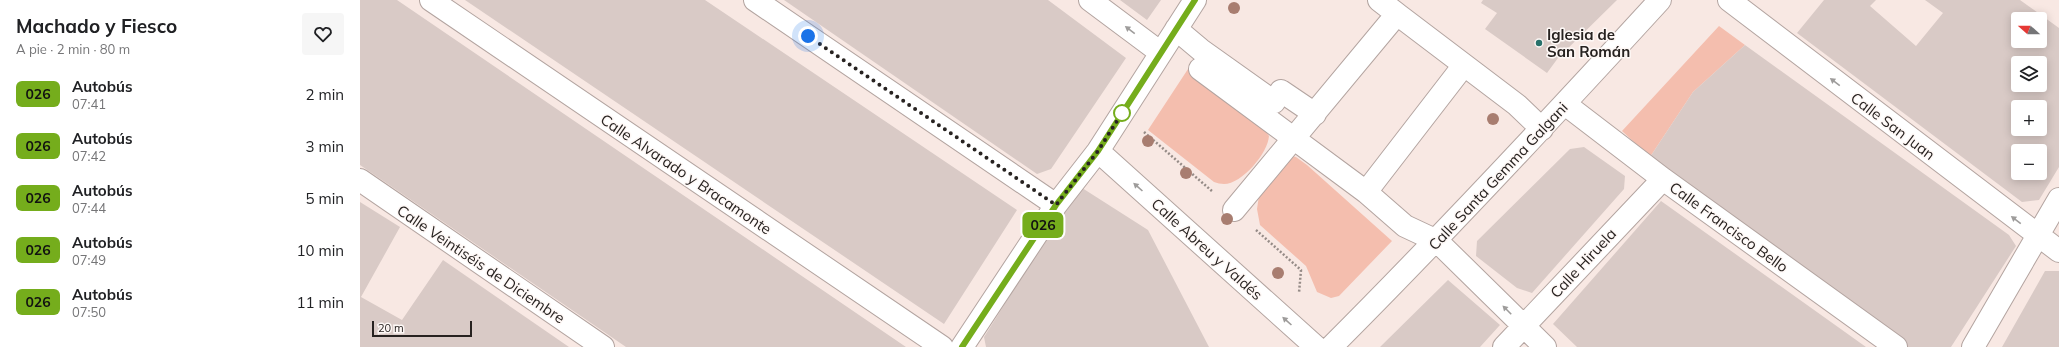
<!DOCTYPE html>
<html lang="es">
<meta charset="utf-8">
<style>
:root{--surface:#fff;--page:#f6f6f6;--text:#202124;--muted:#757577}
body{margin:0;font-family:Mulish,sans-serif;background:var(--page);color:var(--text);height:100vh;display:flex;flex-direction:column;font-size:15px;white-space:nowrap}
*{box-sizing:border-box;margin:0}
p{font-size:13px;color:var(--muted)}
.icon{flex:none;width:22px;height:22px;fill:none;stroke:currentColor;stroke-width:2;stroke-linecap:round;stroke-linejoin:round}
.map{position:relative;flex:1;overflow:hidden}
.sheet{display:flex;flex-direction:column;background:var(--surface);width:360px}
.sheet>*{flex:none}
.badge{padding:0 8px;border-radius:6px;font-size:14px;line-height:26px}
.needle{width:26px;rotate:291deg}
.fabs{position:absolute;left:1651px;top:12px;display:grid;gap:8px}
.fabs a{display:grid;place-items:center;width:36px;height:36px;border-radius:4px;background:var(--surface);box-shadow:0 2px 10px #0003;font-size:20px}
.scale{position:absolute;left:12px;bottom:10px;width:100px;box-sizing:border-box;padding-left:4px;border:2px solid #272220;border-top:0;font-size:11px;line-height:14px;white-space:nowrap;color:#272220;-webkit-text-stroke:3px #fef8f6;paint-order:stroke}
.you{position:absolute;width:20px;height:20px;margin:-10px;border:3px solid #fff;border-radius:50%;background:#1a73e8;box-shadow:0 0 0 6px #1a73e833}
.map>.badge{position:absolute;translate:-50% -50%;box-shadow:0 0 0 2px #fff}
.round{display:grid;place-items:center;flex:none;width:42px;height:42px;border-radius:4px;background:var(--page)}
.overview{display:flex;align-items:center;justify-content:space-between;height:68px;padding:0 16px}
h1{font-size:19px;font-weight:700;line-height:30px}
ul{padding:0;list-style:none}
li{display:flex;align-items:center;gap:12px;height:52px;padding:0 16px}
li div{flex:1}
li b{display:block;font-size:15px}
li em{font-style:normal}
li .badge{min-width:44px;font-weight:700;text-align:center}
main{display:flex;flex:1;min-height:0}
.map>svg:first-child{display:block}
.green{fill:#f4beae}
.building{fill:#d9cac6;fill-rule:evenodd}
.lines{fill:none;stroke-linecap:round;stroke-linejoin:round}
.street-casing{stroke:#b3a4a0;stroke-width:24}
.path{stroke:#958b87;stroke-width:2.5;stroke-dasharray:2 2;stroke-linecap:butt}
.street{stroke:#fff;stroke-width:22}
.tree{fill:#a87d70}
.oneway{fill:#9e9c9b}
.line-casing{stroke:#fff;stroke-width:9}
.line{stroke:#75ad1c;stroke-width:6}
.walk{stroke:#272220;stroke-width:4;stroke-dasharray:0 7.2}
.poi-dot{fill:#28716b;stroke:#fef8f6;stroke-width:1.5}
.stop-dot{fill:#fff;stroke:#75ad1c;stroke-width:2}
.labels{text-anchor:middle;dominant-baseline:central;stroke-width:3;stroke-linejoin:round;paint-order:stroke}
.poi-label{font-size:15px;font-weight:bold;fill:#272220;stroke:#fef8f6;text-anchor:start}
.street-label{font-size:15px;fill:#272220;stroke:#fef8f6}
</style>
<main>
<section class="sheet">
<div class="overview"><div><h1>Machado y Fiesco</h1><p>A pie · 2 min · 80 m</p></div><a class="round"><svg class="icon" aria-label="heart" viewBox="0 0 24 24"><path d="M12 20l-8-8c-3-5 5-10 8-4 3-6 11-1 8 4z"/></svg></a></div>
<ul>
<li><span class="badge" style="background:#75ad1c;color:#111">026</span><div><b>Autobús</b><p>07:41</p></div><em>2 min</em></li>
<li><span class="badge" style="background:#75ad1c;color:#111">026</span><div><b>Autobús</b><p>07:42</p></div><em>3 min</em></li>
<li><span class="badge" style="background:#75ad1c;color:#111">026</span><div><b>Autobús</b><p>07:44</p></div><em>5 min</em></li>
<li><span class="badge" style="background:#75ad1c;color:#111">026</span><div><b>Autobús</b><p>07:49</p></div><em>10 min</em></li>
<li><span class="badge" style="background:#75ad1c;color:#111">026</span><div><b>Autobús</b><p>07:50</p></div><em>11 min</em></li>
</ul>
</section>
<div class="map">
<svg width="1699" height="347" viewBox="0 0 1699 347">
<rect width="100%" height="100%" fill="#f8e8e3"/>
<path class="green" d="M1359 26 1385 45 1333 92 1290 157 1262 131Z
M828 69 901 125 909 136C908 153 882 184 864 184 861 184 857 183 854 182L788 130Z
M932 156 936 157 947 165 1032 241 979 296 971 298 957 292 946 266 900 225 897 209 900 189Z"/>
<path class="building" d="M0 0H37L546 347H266L0 165Z
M105 0H345L657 210 584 324Z
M424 0H688L766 58 691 169 677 174Z
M760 0H801L787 20Z
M1123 0H1257L1198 58 1187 73 1125 29 1137 13 1121 3Z
M1464 0H1516L1510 6 1556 46 1583 13 1565 0H1660L1699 28V167L1679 200 1662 202 1437 33ZM1658 19H1680V41H1658ZM1658 63H1680V85H1658ZM1658 107H1680V129H1658ZM1658 151H1680V173H1658Z
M1385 45 1649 235 1656 246 1591 347H1548L1290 157 1333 92Z
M1224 147 1265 176 1264 189 1172 293 1157 288 1116 256 1117 241 1210 149Z
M719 186 788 230 849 347H626L624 337Z
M1301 201 1506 347H1217L1193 324Z
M0 202 40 227 1 297 42 320 83 260 209 347H0Z
M1685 271H1699V347H1642Z
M1088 280 1140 325 1120 347H1020Z"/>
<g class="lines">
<g class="street-casing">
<path id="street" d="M71 0 582 347
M395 0 696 205
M730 0 801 53
M1019 0 1037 14
M1369 0 1699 251
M816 29 841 50 914 102 921 91 955 114
M840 69 1006 192 1104 65
M1205 104 1303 179 1536 347
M738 151 956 347
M0 180 243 347
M1006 192 1045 226 1077 241 1185 347
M874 210 1037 14 1157 105 1182 129
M602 347 696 205 738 151 835 0
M971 347C1084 234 1192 118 1300 0
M1144 347 1303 179
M1613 347 1699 199"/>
</g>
<path class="path" d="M784 132 853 192
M896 230 941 270 939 293"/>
<use href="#street" class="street"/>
</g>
<g class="tree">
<circle cx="874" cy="8" r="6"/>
<circle cx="1133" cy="119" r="6"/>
<circle cx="788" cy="141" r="6"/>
<circle cx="826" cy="173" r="6"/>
<circle cx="867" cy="219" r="6"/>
<circle cx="918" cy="273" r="6"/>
</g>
<defs><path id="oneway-solid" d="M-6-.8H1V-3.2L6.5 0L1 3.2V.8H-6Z"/></defs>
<g class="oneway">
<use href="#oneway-solid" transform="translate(770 30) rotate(-143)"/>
<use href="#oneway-solid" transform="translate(1475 82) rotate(-143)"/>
<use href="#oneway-solid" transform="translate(778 187) rotate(-138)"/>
<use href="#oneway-solid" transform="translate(1656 220) rotate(-143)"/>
<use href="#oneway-solid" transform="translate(1147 310) rotate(-135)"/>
<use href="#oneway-solid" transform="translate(927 321) rotate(-138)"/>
</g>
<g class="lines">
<g class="line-casing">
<path id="line" d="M602 347 696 205 738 151 835 0"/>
</g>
<use href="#line" class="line"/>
<path class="walk" d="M448 36 696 205 738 151 762 113"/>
</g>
<circle class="poi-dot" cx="1179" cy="43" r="4"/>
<circle class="stop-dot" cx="762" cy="113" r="8"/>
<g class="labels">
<g class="poi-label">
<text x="1187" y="34">Iglesia de<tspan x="1187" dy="17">San Román</tspan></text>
</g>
<g class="street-label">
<text transform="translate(1533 126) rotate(37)">Calle San Juan</text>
<text transform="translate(326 174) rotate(34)">Calle Alvarado y Bracamonte</text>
<text transform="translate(1138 176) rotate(-47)">Calle Santa Gemma Galgani</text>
<text transform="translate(1369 227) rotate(36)">Calle Francisco Bello</text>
<text transform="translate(847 249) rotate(42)">Calle Abreu y Valdés</text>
<text transform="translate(1223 263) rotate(-47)">Calle Hiruela</text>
<text transform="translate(121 264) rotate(34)">Calle Veintiséis de Diciembre</text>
</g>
</g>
</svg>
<div class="fabs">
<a><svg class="needle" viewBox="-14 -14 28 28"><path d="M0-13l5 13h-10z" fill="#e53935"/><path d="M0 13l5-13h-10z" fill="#757577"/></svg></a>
<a><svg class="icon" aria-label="layers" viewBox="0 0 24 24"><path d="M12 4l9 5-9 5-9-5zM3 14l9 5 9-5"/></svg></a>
<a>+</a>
<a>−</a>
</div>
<div class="scale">20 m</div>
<div class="you" style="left:448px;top:36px"></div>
<b class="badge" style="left:683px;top:225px;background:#75ad1c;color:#111">026</b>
</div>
</main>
